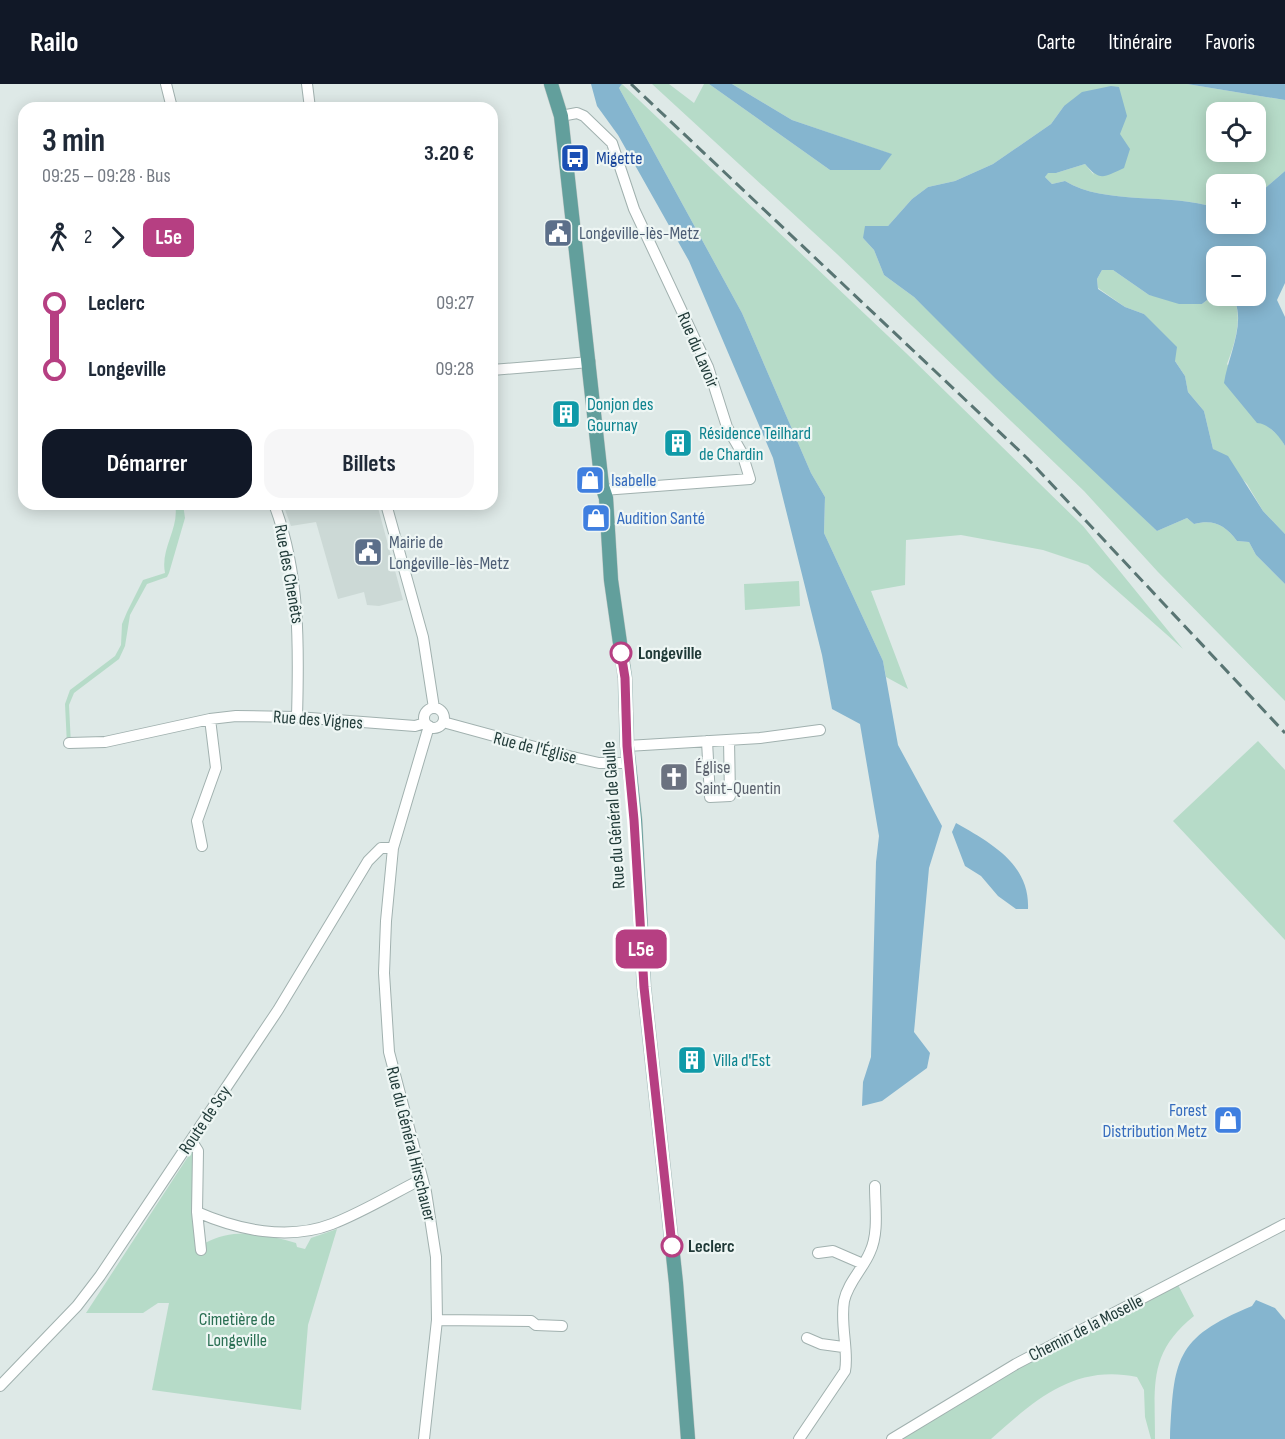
<!DOCTYPE html>
<html lang="fr">
<meta charset="utf-8">
<style>
:root{--surface:#fff;--page:#f6f6f7;--text:#1f2937;--muted:#747a83;--accent:#111827}
body{margin:0;font-family:"Sofia Sans Condensed",sans-serif;background:var(--page);color:var(--text);height:100vh;display:flex;flex-direction:column;font-size:22px;white-space:nowrap}
*{box-sizing:border-box;margin:0}
p{font-size:20px;color:var(--muted)}
.icon{flex:none;width:33px;height:33px;fill:none;stroke:currentColor;stroke-width:2;stroke-linecap:round;stroke-linejoin:round}
.map{position:relative;flex:1;overflow:hidden}
.side{position:absolute;left:18px;top:18px;width:480px;height:408px;display:flex;flex-direction:column;background:var(--surface);border-radius:18px;box-shadow:0 3px 15px #0003}
.side>*{flex:none}
.badge{padding:0 12px;border-radius:9px;font-size:21px;line-height:39px}
.fabs{position:absolute;left:1206px;top:18px;display:grid;gap:12px}
.fabs a{display:grid;place-items:center;width:60px;height:60px;border-radius:12px;background:var(--surface);box-shadow:0 3px 15px #0003;font-size:30px}
.map>.badge{position:absolute;translate:-50% -50%;box-shadow:0 0 0 3px #fff}
.legs{display:flex;align-items:center;gap:9px;height:66px;padding:0 24px;font-size:20px}
.legs p{margin-inline-start:auto}
.headline{display:flex;align-items:center;justify-content:space-between;height:102px;padding:0 24px}
h1{font-size:33px;font-weight:700;line-height:45px}
.cta{display:flex;gap:12px;margin-top:auto;padding:12px 24px}
.cta a{flex:1;height:69px;border-radius:18px;background:var(--accent);color:#fff;font-size:24px;font-weight:700;line-height:69px;text-align:center}
.cta a+a{background:var(--page);color:var(--text)}
ul{padding:0 24px;list-style:none}
li{display:flex;align-items:center;gap:21px;height:66px;font-size:22px}
li i{display:grid;place-items:center;width:9px;height:100%;margin:0 8px;background:currentColor}
li i::after{content:'';width:15px;height:15px;margin:-8px;border:4px solid;border-radius:50%;background:var(--surface)}
li p{margin-inline-start:auto}
li:first-child i{background:linear-gradient(#0000 50%,currentColor 0)}
li:last-child i{background:linear-gradient(currentColor 50%,#0000 0)}
header{display:flex;align-items:center;gap:36px;box-sizing:border-box;height:84px;padding:0 30px;background:var(--accent);color:#fff}
header strong{font-size:28px}
nav{display:flex;gap:33px;margin-inline-start:auto;font-size:21px}
.map>svg:first-child{display:block}
.built{fill:#ccd9d6}
.green{fill:#b6dbc8;fill-rule:evenodd}
.water{fill:#85b5cf}
.lines{fill:none;stroke-linecap:round;stroke-linejoin:round}
.minor-casing{stroke:#a1b1af;stroke-width:12}
.major-casing{stroke:#bcc4c3;stroke-width:15}
.minor{stroke:#fff;stroke-width:10}
.major{stroke:#629f9c;stroke-width:14}
.rail{stroke:#597573;stroke-width:3;stroke-dasharray:12 6;stroke-linecap:butt}
.line-1-casing{stroke:#fff;stroke-width:14}
.line-1{stroke:#b63f82;stroke-width:9}
.stop-1-dot{fill:#fff;stroke:#b63f82;stroke-width:3}
.labels{text-anchor:middle;dominant-baseline:central;stroke-width:4.5;stroke-linejoin:round;paint-order:stroke}
.transit-label{font-size:18px;fill:#164399;stroke:#eef6f4;text-anchor:start}
.service-label{font-size:18px;fill:#4e5e75;stroke:#eef6f4;text-anchor:start}
.street-label{font-size:18px;fill:#1f3937;stroke:#eef6f4}
.culture-label{font-size:18px;fill:#0d838f;stroke:#eef6f4;text-anchor:start}
.shop-label{font-size:18px;fill:#366cbe;stroke:#eef6f4;text-anchor:start}
.stop-label{font-size:18px;font-weight:bold;fill:#1f3937;stroke:#eef6f4;text-anchor:start}
.worship-label{font-size:18px;fill:#5b616d;stroke:#eef6f4;text-anchor:start}
.park-label{font-size:18px;fill:#2a6f53;stroke:#eef6f4}
</style>
<header>
<strong>Railo</strong>
<nav><a>Carte</a><a>Itinéraire</a><a>Favoris</a></nav>
</header>
<div class="map">
<svg width="1285" height="1355" viewBox="0 0 1285 1355">
<rect width="100%" height="100%" fill="#dee9e7"/>
<path class="built" d="M283 420H377L403 516 379 522 367 521 364 508 338 515 316 438 291 442Z"/>
<path class="green" d="M622 0 906 269 1083 442 1183 565 1088 481 1043 466 961 451 906 456 905 501 871 507 908 605 886 593 883 577 824 449 825 413 811 389 742 229 619 4Z
M652 0H669L694 19 704 0H709L830 86 891 70 792 36 732 0H1187L1285 16V87L1256 112V100H1216V124C1169 108 1106 122 1065 97L1052 100 1045 93 1048 88 1056 89 1085 80 1094 91 1064 22 1051 40 993 80 955 97 928 103 912 115 888 142 863 154 874 166 884 191 914 213 1157 447 1187 434 1194 440C1214 435 1225 441 1237 457L1249 458 1256 471 1285 500V617L1158 488 1084 407 837 170ZM1216 28H1256V68H1216Z
M1102 186H1113L1149 211 1202 220 1216 209 1232 212C1244 230 1235 260 1227 280L1264 339 1280 353 1285 362V450L1263 427 1247 400 1213 365 1204 327 1188 308 1185 292 1144 230 1125 223 1098 204 1097 195Z
M175 420H183L185 434 169 489 167 493 147 500 130 531 125 562 119 575 74 609 69 621 71 661H67L65 620 70 606 115 572 121 561 122 540 127 528 143 496 165 489C160 464 180 444 175 420Z
M799 497 800 522 745 526 744 500Z
M1258 657 1285 686V856L1173 737Z
M191 1068 194 1071 195 1166 205 1164V1159C234 1143 265 1150 296 1159L297 1163 305 1165 311 1154 337 1145 308 1241 301 1326 152 1306 169 1219H158L143 1229H86Z
M1176 1197 1194 1232C1148 1269 1155 1301 1155 1355H1151L1145 1333 1144 1306 1137 1293C1074 1280 1035 1316 991 1355H892Z"/>
<path class="water" d="M591 0H622L619 4 742 229 811 389 825 413 824 449 883 577 898 661 942 742 929 784 914 948 930 969 927 984 882 1017 862 1022 863 998 871 973 876 778 879 752 860 640 832 625 822 571 773 374 689 177 618 51 597 22Z
M709 0H732L792 36 892 70 880 86H830Z
M1187 0H1285V16Z
M1111 2 1119 3 1127 32 1120 50 1130 65 1124 84C1104 93 1100 98 1085 80L1056 89H1048L1045 93 1052 100 1065 97C1106 122 1169 108 1216 124V140H1256V112L1285 87V199L1277 216 1285 233V362C1280 353 1268 339 1257 339L1224 299C1228 272 1248 236 1232 212H1256V172H1216V209L1202 220H1179L1149 211 1113 186H1102L1097 195 1098 205 1125 223 1144 230 1177 263 1175 277 1185 292 1188 308 1204 327 1213 365 1228 372 1263 427 1285 450V500L1256 471 1249 458 1237 457C1225 441 1214 435 1194 440L1187 434 1157 447 995 294 914 213 884 191 874 166 863 154 865 142H888L912 115 928 103 955 97 993 80 1051 40 1064 22 1082 8Z
M956 739C991 759 1030 780 1028 825H1016L998 812 981 792 965 782 952 748Z
M1256 1216 1275 1224 1285 1236V1355H1170C1174 1276 1174 1254 1252 1222Z"/>
<g class="lines">
<g class="minor-casing">
<path id="minor" d="M166 0 172 24
M307 0 310 24
M561 32 577 29 584 32 612 59 634 125 708 283 727 343 742 369 750 395 603 406
M492 286 590 278
M274 420C300 488 299 561 297 633
M386 420 423 553 434 624
M424 634a10 10 0 1 1 20 0a10 10 0 1 1-20 0Z
M443 638 564 671 599 679H629
M707 657 710 713 730 712 729 656
M69 659 105 658 210 635 236 632 297 633 415 642 425 639
M627 662 760 654 820 646
M202 762 197 737 216 684 210 635
M191 1056 198 1067 197 1128C238 1146 288 1157 332 1140 363 1128 392 1110 422 1095
M197 1128 201 1166
M818 1169 833 1167 863 1180
M437 1236 531 1237 536 1241 562 1242
M807 1254 821 1260 843 1263
M0 1302 77 1222 100 1192 278 926 368 777 381 764H393
M424 1355 437 1236 436 1173 426 1108 389 968 384 889 386 837 393 764 429 642
M799 1355 845 1287C849 1268 840 1241 844 1217 848 1198 863 1185 870 1168 879 1149 875 1123 875 1102
M892 1355 1016 1280 1285 1140"/>
</g>
<g class="major-casing">
<path id="major" d="M551 0 561 32 602 402 606 414 611 496 625 594 627 662 635 736 644 903 676 1199 688 1355"/>
</g>
<use href="#minor" class="minor"/>
<use href="#major" class="major"/>
<path class="rail" d="M631 0 1027 374 1285 649"/>
</g>
<g class="lines">
<g class="line-1-casing">
<path id="line-1" d="M621 569 625 594 627 662 634 736 644 903 672 1162"/>
</g>
<use href="#line-1" class="line-1"/>
</g>
<defs>
<g id="bus-square" transform="scale(1.5)"><rect x="-9" y="-9" width="18" height="18" rx="4" fill="#1a4fb4" stroke="#eef6f4"/><path d="M-5-6H5V4H4V6H2V4H-2V6H-4V4H-5ZM-3.5-4V0h7V-4ZM-3.5 1.2v1.5H-2V1.2ZM2 1.2v1.5H3.5V1.2Z" fill="#fff"/></g>
<g id="civic-square" transform="scale(1.5)"><rect x="-9" y="-9" width="18" height="18" rx="4" fill="#5c6f8a" stroke="#eef6f4"/><path d="M-.6-6.5H3V-4.5H.6V-3L4-1V1h2V6H-6V1h2V-1L-.6-3ZM-1.2 2.5V6h2.4V2.5Z" fill="#fff"/></g>
<g id="building-square" transform="scale(1.5)"><rect x="-9" y="-9" width="18" height="18" rx="4" fill="#0f9aa8" stroke="#eef6f4"/><path d="M-4-6H4V6H1V3H-1V6H-4ZM-2.5-4.3h1.7v1.8h-1.7ZM.8-4.3h1.7v1.8H.8ZM-2.5-1h1.7V.8h-1.7ZM.8-1h1.7V.8H.8Z" fill="#fff"/></g>
<g id="shop-square" transform="scale(1.5)"><rect x="-9" y="-9" width="18" height="18" rx="4" fill="#3f7fe0" stroke="#eef6f4"/><path d="M-5-2.5h2.3a2.7 3.5 0 0 1 5.4 0H5L5.5 6h-11ZM-1.5-2.5h3a1.5 2.3 0 0 0-3 0Z" fill="#fff"/></g>
<g id="church-square" transform="scale(1.5)"><rect x="-9" y="-9" width="18" height="18" rx="4" fill="#6b7280" stroke="#eef6f4"/><path d="M-1.2-6h2.4v3.5h3.3v2.4h-3.3V6h-2.4V-.1h-3.3v-2.4h3.3Z" fill="#fff"/></g>
</defs>
<g fill-rule="evenodd">
<use href="#bus-square" x="575" y="74"/>
<use href="#civic-square" x="558" y="149"/>
<use href="#building-square" x="566" y="330"/>
<use href="#building-square" x="678" y="359"/>
<use href="#shop-square" x="590" y="396"/>
<use href="#shop-square" x="596" y="434"/>
<use href="#civic-square" x="368" y="468"/>
<use href="#church-square" x="674" y="693"/>
<use href="#building-square" x="692" y="976"/>
<use href="#shop-square" x="1228" y="1036"/>
</g>
<g class="stop-1-dot">
<circle cx="621" cy="569" r="10"/>
<circle cx="672" cy="1162" r="10"/>
</g>
<g class="labels">
<g class="transit-label">
<text x="596" y="74">Migette</text>
</g>
<g class="service-label">
<text x="579" y="149">Longeville-lès-Metz</text>
<text x="389" y="458">Mairie de<tspan x="389" dy="21">Longeville-lès-Metz</tspan></text>
</g>
<g class="street-label">
<text transform="translate(698 266) rotate(67)">Rue du Lavoir</text>
<text transform="translate(289 490) rotate(80)">Rue des Chenêts</text>
<text transform="translate(318 636) rotate(4)">Rue des Vignes</text>
<text transform="translate(535 664) rotate(14)">Rue de l'Église</text>
<text transform="translate(614 731) rotate(-94)">Rue du Général de Gaulle</text>
<text transform="translate(205 1036) rotate(-56)">Route de Scy</text>
<text transform="translate(411 1060) rotate(76)">Rue du Général Hirschauer</text>
<text transform="translate(1086 1244) rotate(-27)">Chemin de la Moselle</text>
</g>
<g class="culture-label">
<text x="587" y="320">Donjon des<tspan x="587" dy="21">Gournay</tspan></text>
<text x="699" y="349">Résidence Teilhard<tspan x="699" dy="21">de Chardin</tspan></text>
<text x="713" y="976">Villa d'Est</text>
</g>
<g class="shop-label">
<text x="611" y="396">Isabelle</text>
<text x="617" y="434">Audition Santé</text>
<text x="1207" y="1026" text-anchor="end">Forest<tspan x="1207" dy="21">Distribution Metz</tspan></text>
</g>
<g class="stop-label">
<text x="638" y="569">Longeville</text>
<text x="688" y="1162">Leclerc</text>
</g>
<g class="worship-label">
<text x="695" y="683">Église<tspan x="695" dy="21">Saint-Quentin</tspan></text>
</g>
<g class="park-label">
<text x="237" y="1235">Cimetière de<tspan x="237" dy="21">Longeville</tspan></text>
</g>
</g>
</svg>
<div class="fabs">
<a><svg class="icon" aria-label="locate" viewBox="0 0 24 24"><circle cx="12" cy="12" r="6"/><path d="M12 2v4M12 18v4M2 12h4M18 12h4"/></svg></a>
<a>+</a>
<a>−</a>
</div>
<b class="badge" style="left:641px;top:865px;background:#b63f82;color:#fff">L5e</b>
<section class="side">
<div class="headline"><div><h1>3 min</h1><p>09:25 – 09:28 · Bus</p></div><b>3.20 €</b></div>
<div class="legs"><svg class="icon" aria-label="walk" viewBox="0 0 24 24"><circle cx="13" cy="4" r="2"/><path d="M13 8l-2 6 4 7M11 14l-3 7M7 12l3-4h3l4 4"/></svg>2<svg class="icon" aria-label="forward" viewBox="0 0 24 24"><path d="M9 5l7 7-7 7"/></svg><b class="badge" style="background:#b63f82;color:#fff">L5e</b></div>
<ul>
<li><i style="color:#b63f82"></i><b>Leclerc</b><p>09:27</p></li>
<li><i style="color:#b63f82"></i><b>Longeville</b><p>09:28</p></li>
</ul>
<div class="cta"><a>Démarrer</a><a>Billets</a></div>
</section>
</div>
